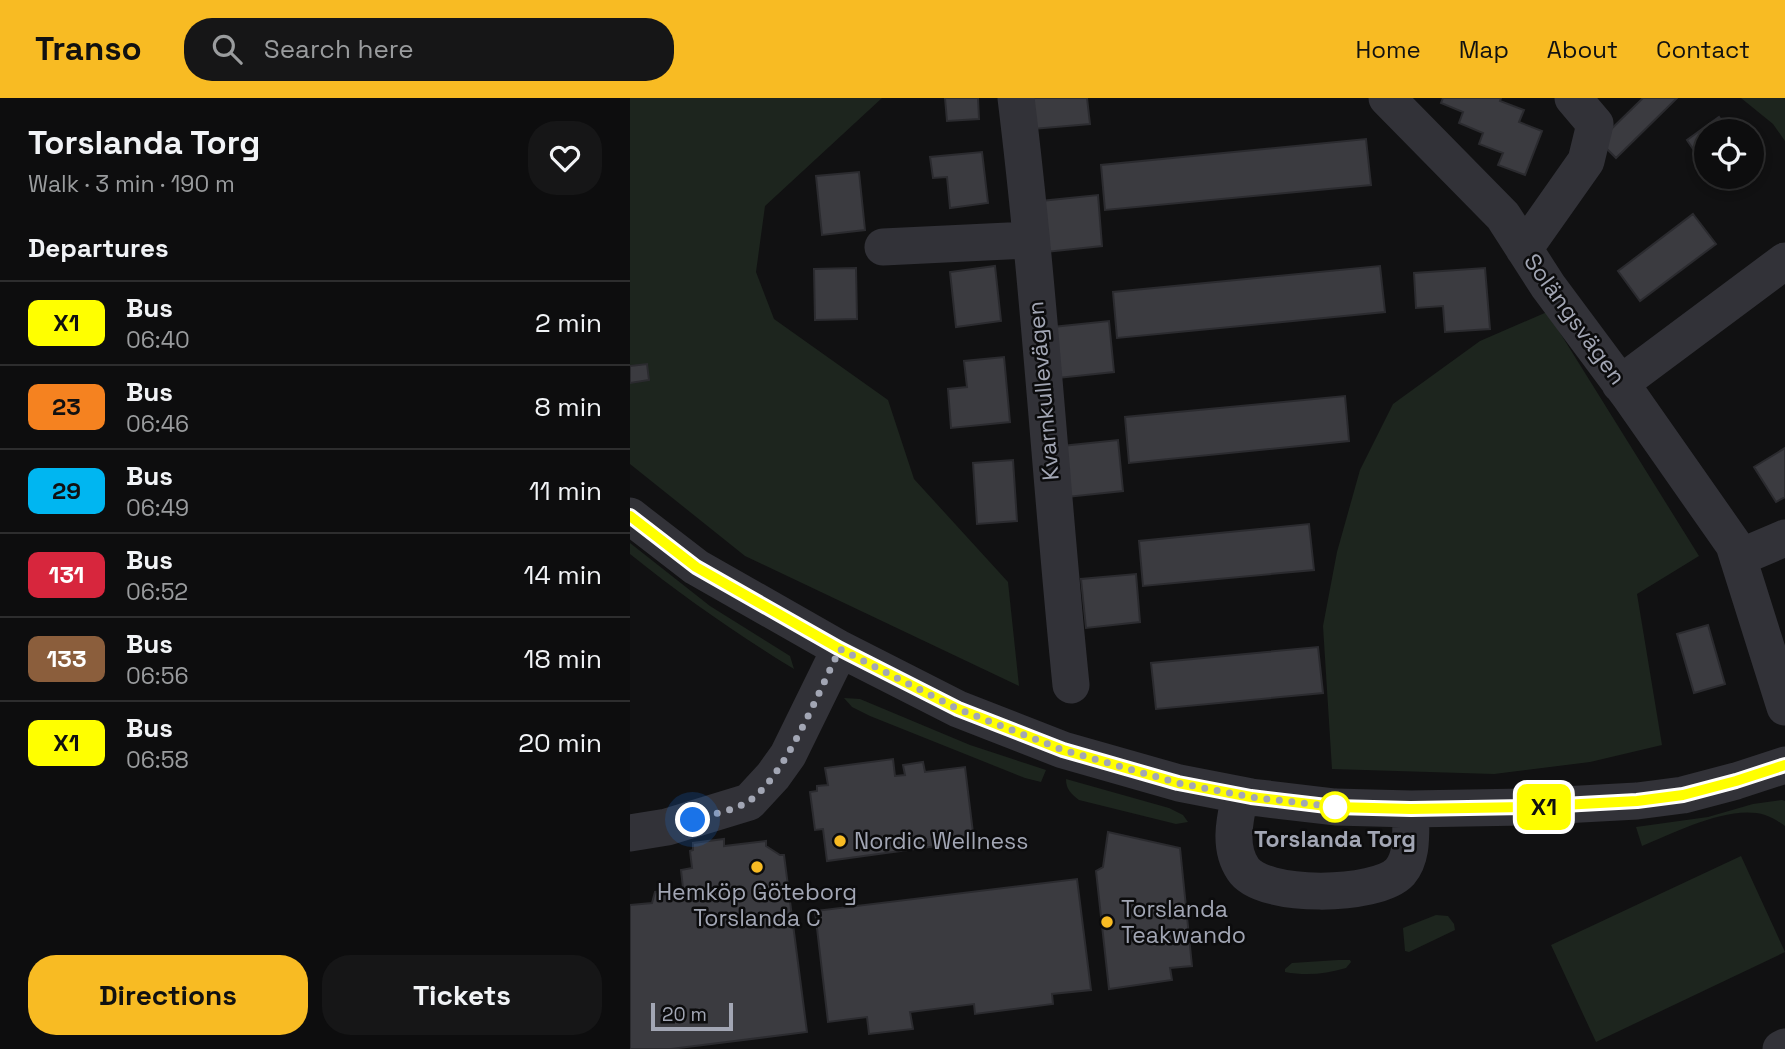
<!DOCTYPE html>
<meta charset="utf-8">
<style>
:root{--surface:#0d0d0e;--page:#161617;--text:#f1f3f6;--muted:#9a9c9e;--line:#2d2d2e;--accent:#f8bb23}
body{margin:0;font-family:"Space Grotesk",sans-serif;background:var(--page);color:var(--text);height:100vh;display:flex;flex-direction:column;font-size:26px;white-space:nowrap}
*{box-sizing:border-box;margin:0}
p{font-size:23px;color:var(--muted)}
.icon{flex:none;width:38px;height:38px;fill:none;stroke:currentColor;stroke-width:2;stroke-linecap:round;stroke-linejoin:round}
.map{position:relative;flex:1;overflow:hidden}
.drawer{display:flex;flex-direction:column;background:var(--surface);width:630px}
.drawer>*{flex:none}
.badge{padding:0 14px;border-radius:10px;font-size:24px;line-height:46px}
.buttons{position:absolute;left:1064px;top:21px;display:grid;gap:14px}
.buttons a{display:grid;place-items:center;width:70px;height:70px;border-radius:50%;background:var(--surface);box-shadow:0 4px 10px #0003,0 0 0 2px var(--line);font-size:35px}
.scale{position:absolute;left:21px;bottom:18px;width:82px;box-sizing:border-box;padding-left:7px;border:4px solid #a2a6b4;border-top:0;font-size:19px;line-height:24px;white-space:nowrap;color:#a2a6b4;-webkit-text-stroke:5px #0c0c0d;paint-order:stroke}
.you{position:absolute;width:35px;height:35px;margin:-18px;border:5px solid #fff;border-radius:50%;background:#1a73e8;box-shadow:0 0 0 10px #1a73e833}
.map>.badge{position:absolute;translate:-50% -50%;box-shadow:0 0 0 4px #fff}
h2{padding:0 28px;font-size:26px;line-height:63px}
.round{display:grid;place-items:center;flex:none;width:74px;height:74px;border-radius:28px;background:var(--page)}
.summary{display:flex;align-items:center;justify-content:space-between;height:119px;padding:0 28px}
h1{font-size:33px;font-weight:600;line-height:52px}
.button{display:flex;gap:14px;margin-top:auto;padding:14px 28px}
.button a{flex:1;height:80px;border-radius:28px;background:var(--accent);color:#111;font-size:28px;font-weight:600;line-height:80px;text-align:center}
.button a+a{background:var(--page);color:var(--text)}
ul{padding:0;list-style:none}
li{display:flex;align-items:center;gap:21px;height:84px;padding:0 28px;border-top:2px solid var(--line)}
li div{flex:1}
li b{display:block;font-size:26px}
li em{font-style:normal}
li .badge{min-width:77px;font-weight:700;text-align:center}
header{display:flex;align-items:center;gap:42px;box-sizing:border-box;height:98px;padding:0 35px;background:var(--accent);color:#111}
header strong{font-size:33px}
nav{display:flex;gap:38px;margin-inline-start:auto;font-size:24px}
.search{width:490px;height:63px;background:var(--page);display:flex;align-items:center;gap:18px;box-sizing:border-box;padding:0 24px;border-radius:28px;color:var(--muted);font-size:26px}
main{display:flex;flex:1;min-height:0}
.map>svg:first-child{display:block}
.green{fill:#1d251e}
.building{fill:#3b3b40;stroke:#2b2b2f;stroke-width:2}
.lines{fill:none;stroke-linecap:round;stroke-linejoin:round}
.minor{stroke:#323238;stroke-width:37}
.line-casing{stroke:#fff;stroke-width:16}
.line{stroke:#ff0;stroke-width:10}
.walk{stroke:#a2a6b4;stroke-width:7;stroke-dasharray:0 12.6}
.stop-dot{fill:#fff;stroke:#ff0;stroke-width:3.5}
.poi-dot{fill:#f8bb23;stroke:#0c0c0d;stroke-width:2.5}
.labels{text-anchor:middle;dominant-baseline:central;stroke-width:5;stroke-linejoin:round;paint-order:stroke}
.street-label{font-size:23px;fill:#a2a6b4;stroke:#0c0c0d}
.stop-label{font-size:23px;font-weight:bold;fill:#a2a6b4;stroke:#0c0c0d}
.poi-label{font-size:23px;fill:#a2a6b4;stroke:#0c0c0d;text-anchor:start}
</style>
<header>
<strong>Transo</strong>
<div class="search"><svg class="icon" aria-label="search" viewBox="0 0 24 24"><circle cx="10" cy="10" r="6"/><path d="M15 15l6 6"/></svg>Search here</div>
<nav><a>Home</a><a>Map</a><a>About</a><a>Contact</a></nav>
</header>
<main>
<section class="drawer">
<div class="summary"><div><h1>Torslanda Torg</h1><p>Walk · 3 min · 190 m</p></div><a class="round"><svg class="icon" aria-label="heart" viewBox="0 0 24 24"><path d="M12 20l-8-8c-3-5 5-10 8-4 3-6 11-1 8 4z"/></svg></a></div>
<h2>Departures</h2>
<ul>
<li><span class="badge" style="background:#ff0;color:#111">X1</span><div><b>Bus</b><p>06:40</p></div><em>2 min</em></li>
<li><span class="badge" style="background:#f58220;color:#111">23</span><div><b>Bus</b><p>06:46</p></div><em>8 min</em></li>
<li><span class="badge" style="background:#00b6f1;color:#111">29</span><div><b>Bus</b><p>06:49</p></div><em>11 min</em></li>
<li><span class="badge" style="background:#d7263d;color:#fff">131</span><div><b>Bus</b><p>06:52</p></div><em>14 min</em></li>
<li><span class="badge" style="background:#8b5e3c;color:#fff">133</span><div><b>Bus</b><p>06:56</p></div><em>18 min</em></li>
<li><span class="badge" style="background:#ff0;color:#111">X1</span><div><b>Bus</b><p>06:58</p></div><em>20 min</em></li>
</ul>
<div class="button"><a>Directions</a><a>Tickets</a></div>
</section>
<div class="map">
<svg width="1155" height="951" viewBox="0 0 1155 951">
<rect width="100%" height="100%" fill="#111112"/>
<path class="green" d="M0 0H252L135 108 126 174 144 221 258 302 284 381 378 484 389 588 115 458 0 366Z
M1111 0H1155V43L1143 26Z
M917 214 1069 458 1007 496 1032 647 960 664 864 676 702 671 693 528 707 454 730 372 763 306 850 243Z
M0 445 80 508 160 558 164 571C107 536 52 498 0 456Z
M214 600 230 601 340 647 416 672 411 684 395 680 240 618 222 609Z
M436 681 539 710 553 717 558 724 546 726 449 702C441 696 436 691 436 681Z
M1152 702 1155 703V728C1149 724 1142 719 1135 717 1099 706 1045 735 1012 748L1006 729 1078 719 1123 706Z
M1111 758 1155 854 966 944 921 847Z
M806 817 818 818 824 826 825 832 779 854 775 853 773 830Z
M708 862H720L721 864 716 870C696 876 676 878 655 874V871L662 865Z"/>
<path class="building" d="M315 0H348L349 21 317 23Z
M400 0H457L460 26 403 31Z
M813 0H871L870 3 894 12 889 24 912 33 895 77 868 67 873 55 849 46 853 35 829 25 833 14 811 5Z
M1013 0H1047L986 60 969 43Z
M1089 19 1099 33H1076V70L1057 42Z
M736 41 741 87 475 112 471 67Z
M352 54 358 105 320 110 317 79 303 80 300 59Z
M229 74 235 132 192 137 186 78Z
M468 97 472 148 416 154 411 103Z
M1063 116 1086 146 1010 203 988 173Z
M365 168 371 223 326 229 320 174Z
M750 168 755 214 487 240 483 194Z
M226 170 227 221 185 222 184 171Z
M855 170 860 231 815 234 813 208 786 210 784 175Z
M479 223 484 274 428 280 423 229Z
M374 259 380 324 321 330 318 291 337 289 334 263Z
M17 266 19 282 0 285V268Z
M715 298 719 343 499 365 495 319Z
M488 342 493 393 437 399 432 348Z
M1155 350V399L1146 404 1124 369Z
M383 362 387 423 347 426 343 365Z
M679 426 684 472 513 488 509 443Z
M506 476 510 524 456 530 451 481Z
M1078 527 1095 586 1064 595 1047 536Z
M688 549 693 595 526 611 521 565Z
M263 661 265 678 275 677 273 667 293 664 295 674 335 669 344 743 197 763 193 731 185 732 180 694 187 693V688L198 687 195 670Z
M478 734 550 750 562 868 540 870 542 882 479 891 466 773 473 769Z
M94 741V748L136 743V748L150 757H154L177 934 41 951H0V807L22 805 25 794 53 790 51 772 62 770 60 753 63 752V745Z
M447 781 461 892 422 896 423 906 345 916 344 906 280 914 283 931 239 936 237 919 198 924 185 813Z"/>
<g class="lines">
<path class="minor" d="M386 0C410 195 421 392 441 587
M757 0 873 118 918 188 999 297 1104 447 1155 609
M253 149 400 142
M894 151 956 63 965 26 943 0
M990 286 1155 163
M0 418 66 469 210 551 328 611 433 652 549 685 621 699 705 709 781 711 895 709 1007 703 1053 697 1106 683 1155 667
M1108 460 1155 440
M610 697C605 721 598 749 613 771 632 801 747 799 770 774 784 758 780 731 781 711
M0 735 37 729 119 704 143 678 158 657 210 551
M1151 951 1155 949"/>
</g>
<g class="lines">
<g class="line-casing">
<path id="line" d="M0 418 66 469 210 551 328 611 433 652 548 685 621 699 705 709 781 711 895 709 1007 703 1053 697 1106 683 1155 667"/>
</g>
<use href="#line" class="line"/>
<path class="walk" d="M63 722C79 717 106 712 119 703 156 678 189 592 210 551L328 611 433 652 548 685 621 699 705 709"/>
</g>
<circle class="stop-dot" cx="705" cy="709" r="14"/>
<g class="poi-dot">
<circle cx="210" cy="743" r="7"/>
<circle cx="127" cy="769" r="7"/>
<circle cx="477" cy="824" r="7"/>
</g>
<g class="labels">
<g class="street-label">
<text transform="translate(945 221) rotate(54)">Solängsvägen</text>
<text transform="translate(413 293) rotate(-95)">Kvarnkullevägen</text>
</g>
<g class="stop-label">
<text x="705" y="741">Torslanda Torg</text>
</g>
<g class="poi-label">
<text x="224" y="743">Nordic Wellness</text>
<text x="127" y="794" text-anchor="middle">Hemköp Göteborg<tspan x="127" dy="26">Torslanda C</tspan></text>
<text x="491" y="811">Torslanda<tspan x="491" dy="26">Teakwando</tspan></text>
</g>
</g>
</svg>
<div class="buttons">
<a><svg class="icon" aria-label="locate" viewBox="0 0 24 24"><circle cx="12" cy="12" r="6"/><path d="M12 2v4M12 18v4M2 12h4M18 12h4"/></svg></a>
</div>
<div class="scale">20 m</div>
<div class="you" style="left:63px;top:722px"></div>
<b class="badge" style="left:914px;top:709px;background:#ff0;color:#111">X1</b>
</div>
</main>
